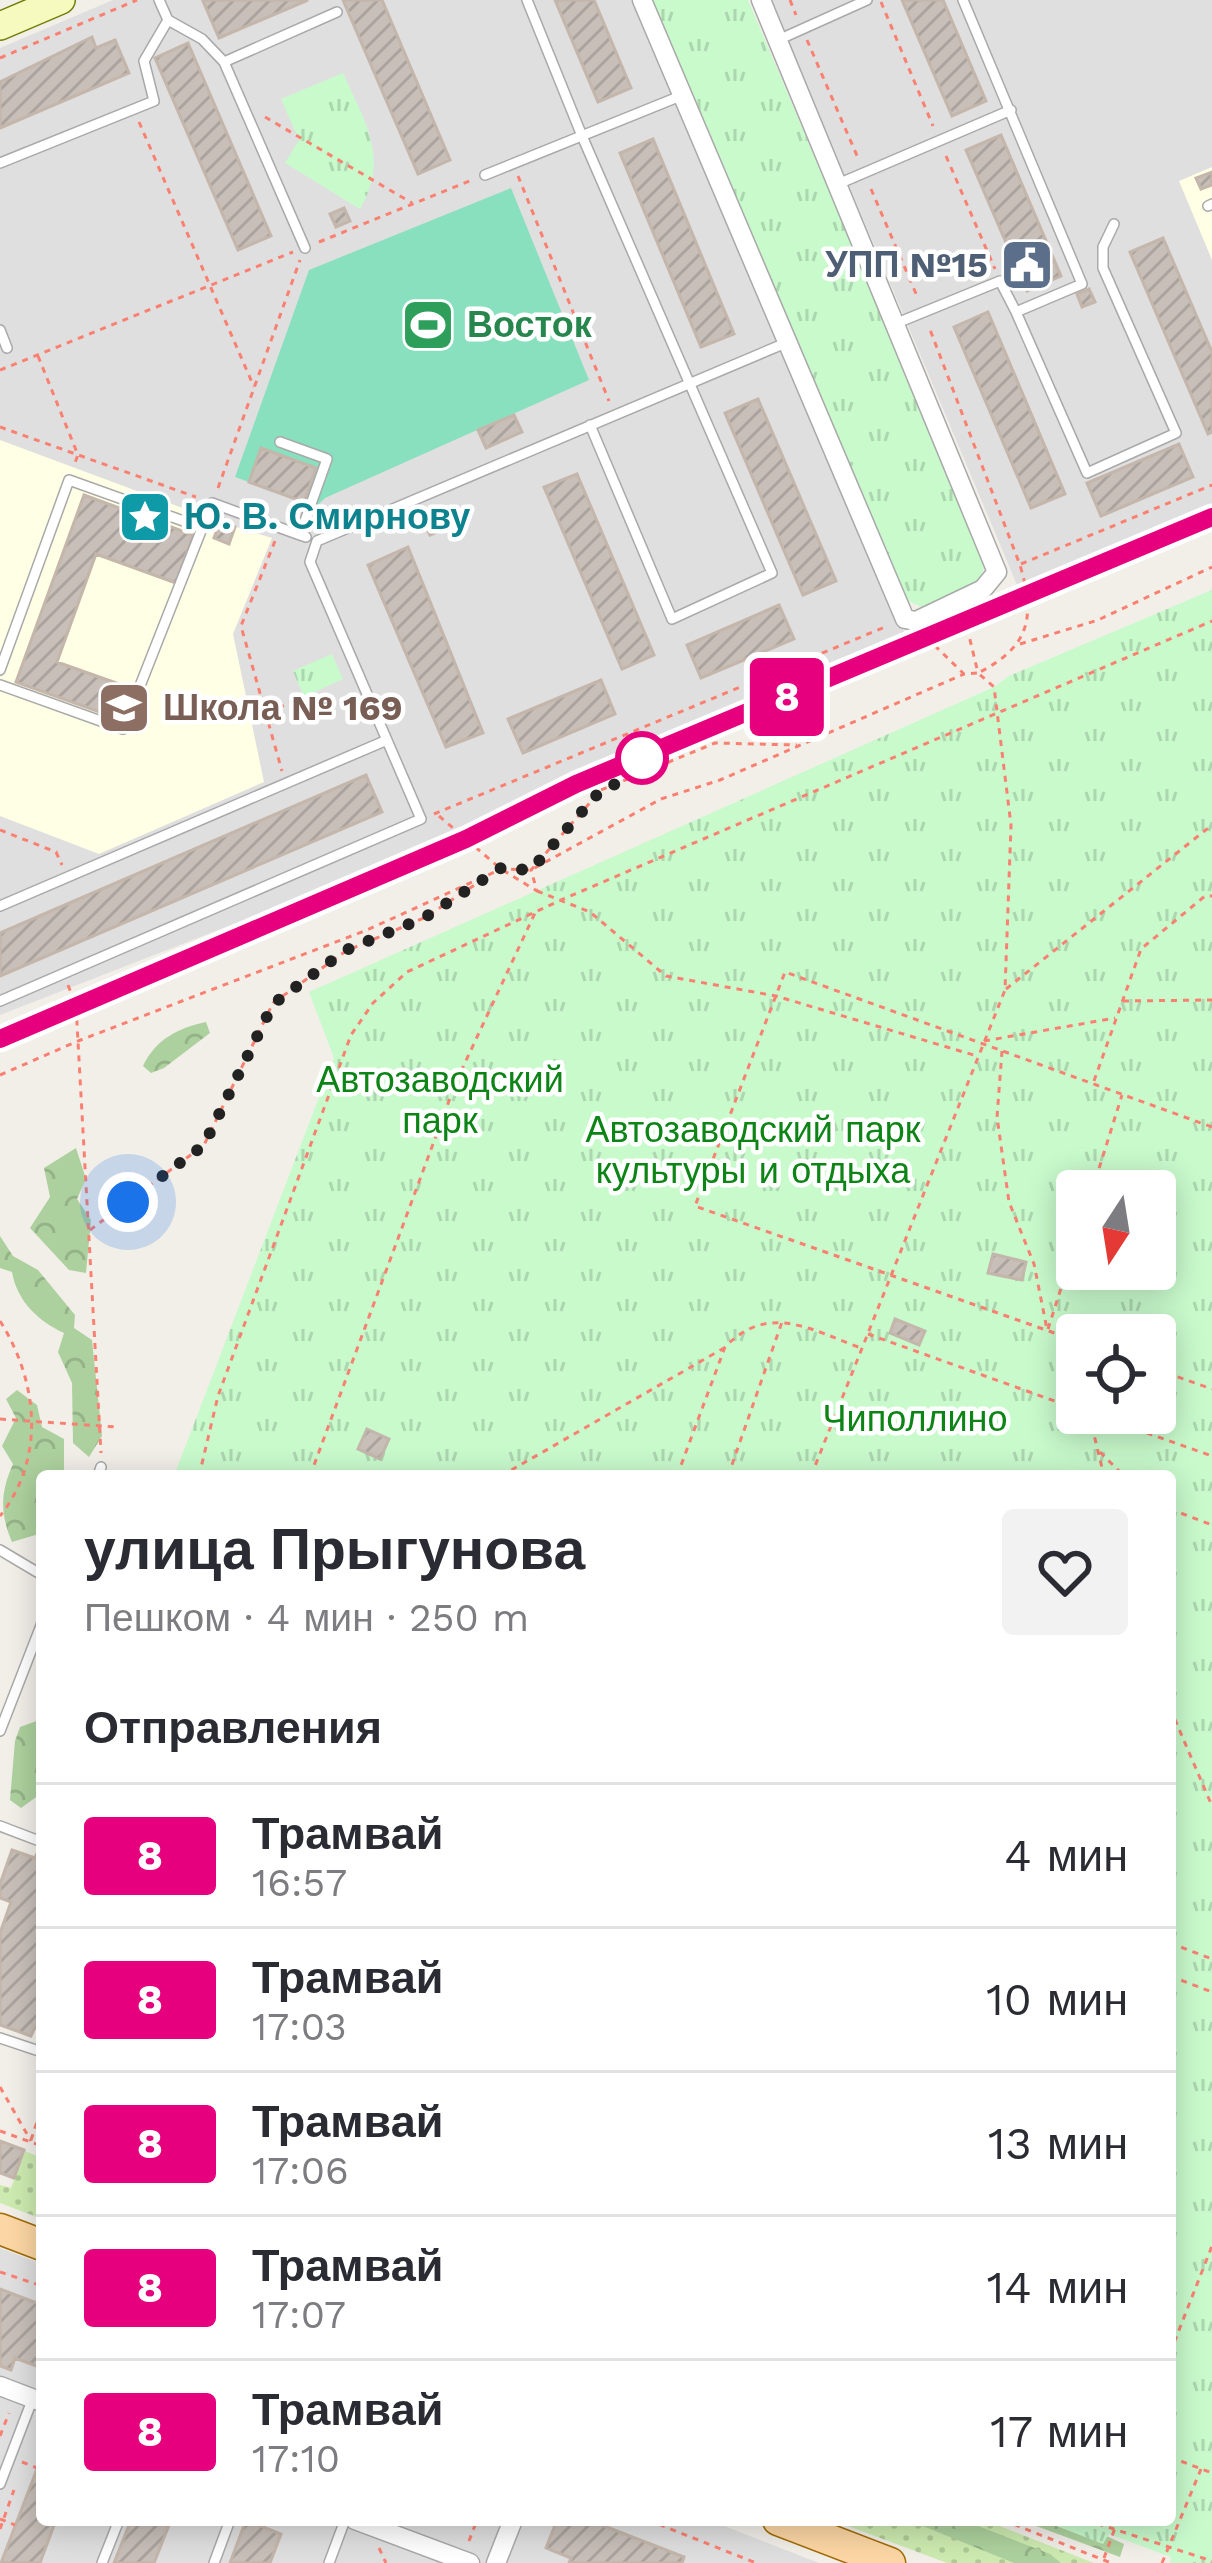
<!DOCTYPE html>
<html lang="ru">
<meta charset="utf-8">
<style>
:root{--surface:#fff;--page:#f2f2f3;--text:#2b2b33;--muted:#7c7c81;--line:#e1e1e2}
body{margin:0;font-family:"Work Sans",sans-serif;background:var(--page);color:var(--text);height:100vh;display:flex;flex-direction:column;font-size:45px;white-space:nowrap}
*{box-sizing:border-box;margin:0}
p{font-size:39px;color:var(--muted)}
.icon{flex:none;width:66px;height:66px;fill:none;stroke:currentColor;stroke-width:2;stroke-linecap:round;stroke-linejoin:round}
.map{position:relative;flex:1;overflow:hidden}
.sheet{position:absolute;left:36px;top:1470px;width:1140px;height:1056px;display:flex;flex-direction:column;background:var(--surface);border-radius:12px;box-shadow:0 6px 30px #0003}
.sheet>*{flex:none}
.badge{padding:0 24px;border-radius:9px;font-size:42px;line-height:78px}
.needle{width:78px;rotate:192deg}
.controls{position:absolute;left:1056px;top:1170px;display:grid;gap:24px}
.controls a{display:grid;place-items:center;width:120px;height:120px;border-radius:12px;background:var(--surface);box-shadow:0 6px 30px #0003;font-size:60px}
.you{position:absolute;width:60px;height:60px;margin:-30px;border:9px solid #fff;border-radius:50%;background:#1a73e8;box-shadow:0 0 0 18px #1a73e833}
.map>.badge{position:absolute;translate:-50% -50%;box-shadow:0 0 0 6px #fff}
h2{padding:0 48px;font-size:45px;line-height:108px}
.round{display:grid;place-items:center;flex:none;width:126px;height:126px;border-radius:12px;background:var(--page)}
.head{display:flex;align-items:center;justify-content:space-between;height:204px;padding:0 48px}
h1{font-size:57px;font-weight:700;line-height:90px}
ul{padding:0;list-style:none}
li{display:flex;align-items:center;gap:36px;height:144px;padding:0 48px;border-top:3px solid var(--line)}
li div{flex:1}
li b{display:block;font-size:45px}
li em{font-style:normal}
li .badge{min-width:132px;font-weight:700;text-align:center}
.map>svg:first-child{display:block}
.residential{fill:#e0dfdf}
.education{fill:#ffffe5}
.grass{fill:url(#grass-dots)}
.forest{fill:url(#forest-crowns)}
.park{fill:url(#park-tufts);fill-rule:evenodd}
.pitch{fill:#88e0be}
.building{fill:url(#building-hatch);stroke:#c4b6ab;stroke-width:3}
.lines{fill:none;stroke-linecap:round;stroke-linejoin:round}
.lane-casing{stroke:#a9a9a9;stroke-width:12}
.street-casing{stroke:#a9a9a9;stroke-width:21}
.secondary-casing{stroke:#707d05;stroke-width:30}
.primary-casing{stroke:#a06b00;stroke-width:33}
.path{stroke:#fa8072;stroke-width:3;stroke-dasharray:6 6;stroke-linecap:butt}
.lane{stroke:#fff;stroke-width:9}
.street{stroke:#fff;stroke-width:18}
.secondary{stroke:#f7fabf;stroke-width:27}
.primary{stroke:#fcd6a4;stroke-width:30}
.tram{stroke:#707070;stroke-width:3}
.line-casing{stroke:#fff;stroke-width:27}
.line{stroke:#e6007e;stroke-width:18}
.walk{stroke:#222;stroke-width:12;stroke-dasharray:0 21.6}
.stop-dot{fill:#fff;stroke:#e6007e;stroke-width:6}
.labels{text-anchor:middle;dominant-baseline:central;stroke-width:9;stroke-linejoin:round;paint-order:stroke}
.service-label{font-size:36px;font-weight:bold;fill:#4e5e75;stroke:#fff;text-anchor:end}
.leisure-label{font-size:36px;font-weight:bold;fill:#27864d;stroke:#fff;text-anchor:start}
.culture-label{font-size:36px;font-weight:bold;fill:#0d838f;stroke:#fff;text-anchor:start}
.education-label{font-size:36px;font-weight:bold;fill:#785e54;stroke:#fff;text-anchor:start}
.park-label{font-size:36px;fill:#0c8416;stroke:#fff}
</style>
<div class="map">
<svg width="1212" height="2563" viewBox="0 0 1212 2563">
<defs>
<pattern id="grass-dots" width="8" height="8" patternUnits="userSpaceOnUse" patternTransform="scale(3)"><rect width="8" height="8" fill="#cdebb0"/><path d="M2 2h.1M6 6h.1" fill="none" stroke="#b0c997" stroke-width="1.8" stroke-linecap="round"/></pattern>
<pattern id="forest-crowns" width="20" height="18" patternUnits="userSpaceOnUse" patternTransform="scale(3)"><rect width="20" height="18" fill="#add19e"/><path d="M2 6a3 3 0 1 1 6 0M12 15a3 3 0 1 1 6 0" fill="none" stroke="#95b388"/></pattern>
<pattern id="park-tufts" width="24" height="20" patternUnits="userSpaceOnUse" patternTransform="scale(3)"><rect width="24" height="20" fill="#c8facc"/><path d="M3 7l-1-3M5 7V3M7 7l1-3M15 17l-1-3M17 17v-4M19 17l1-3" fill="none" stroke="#acd6af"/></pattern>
<pattern id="building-hatch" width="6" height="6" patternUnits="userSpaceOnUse" patternTransform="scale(3)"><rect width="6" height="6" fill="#c7bfb8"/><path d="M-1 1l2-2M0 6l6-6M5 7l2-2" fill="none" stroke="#aba49e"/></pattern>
</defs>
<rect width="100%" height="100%" fill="#f2efe9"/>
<path class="residential" d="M113 0H633L906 636 583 772 459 836 0 1015V48Z
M771 0H1212V511L1020 592Z
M0 2248 42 2264V2520H502L486 2563H0Z
M523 2520H709L819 2563H506Z"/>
<path class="education" d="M1212 167V260L1179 181Z
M0 440 220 522 272 538 233 634 264 782 99 854 0 816Z"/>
<path class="grass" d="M25 2151 42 2158V2219L0 2203V2185L11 2188Z
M832 2520H984L1094 2563H947Z"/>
<path class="forest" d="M206 1022 210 1033 164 1068 151 1073 143 1066C156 1039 178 1028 206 1022Z
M76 1148 86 1179 77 1199 91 1220 86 1273 69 1270 30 1228 50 1197 44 1168Z
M0 1236 13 1256 38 1270 75 1315 74 1328 92 1340 102 1436 89 1457 73 1443 72 1383 58 1352 64 1333C38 1321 17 1301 12 1272L0 1268Z
M17 1390 37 1405 42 1427 64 1439V1476H42V1533L12 1542C0 1514 0 1493 13 1464L2 1446 16 1418 6 1399Z
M42 1719V1786L39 1795 21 1808 10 1800 15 1741 20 1727Z
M908 2520H963L1050 2554 1061 2563H1014Z
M1020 2520H1125L1102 2534 1124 2544 1120 2557Z"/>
<path class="park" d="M649 0H748L986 562 979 583 924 608 902 598Z
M343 73C365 122 390 158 360 209L285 163 299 140 281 99Z
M1212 590V2563H1170L1171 2557 1109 2534 1103 2544 1041 2520H1170V1476H174L334 1058 309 992 994 687 1009 676ZM1077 1191H1155V1269H1077ZM1077 1335H1155V1413H1077Z
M332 654 343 679 304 697 293 671Z"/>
<path class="pitch" d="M511 188 589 380 325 498 317 506 235 477 309 270Z"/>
<path class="building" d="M207 0H308L219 38 203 1Z
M343 0H382L450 160 418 174Z
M555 0H594L631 88 598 102Z
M902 0H943L986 101 952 116Z
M92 37 96 48 115 40 129 73 0 128V82Z
M188 43 271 236 238 250 155 58Z
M1001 135 1061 276 1027 291 966 150Z
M653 139 734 334 701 347 620 153Z
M1212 172V185L1201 189 1196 178Z
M344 208 350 221 336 227 330 214Z
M1163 238 1212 352V432L1208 434 1130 252Z
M1089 289 1095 302 1082 307 1077 294Z
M988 312 1065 494 1031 508 954 327Z
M758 399 836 581 803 595 725 413Z
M514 415 522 432 486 448 478 430Z
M1179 444 1193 477 1101 516 1087 483Z
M261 448 316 468 304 502 249 482Z
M577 474 654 655 622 669 544 487Z
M84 495 193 535 176 583 96 554 57 662 119 684 108 715 16 682Z
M437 517 442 530 430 535 424 523Z
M220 522 235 527 229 544 214 538Z
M408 547 483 733 446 747 368 565Z
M779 605 794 639 701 678 687 645Z
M601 680 615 714 523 753 508 719Z
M366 775 382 812 0 976V933Z
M993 1254 1026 1262 1022 1280 988 1273Z
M895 1319 925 1331 919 1345 890 1333Z
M367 1429 389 1439 380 1459 358 1449Z
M12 1850 35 1858 38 1851 42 1852V2030L35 2027 31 2036 0 2025V1933L11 1902 0 1898V1884Z
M0 2141 24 2150 14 2178 0 2173Z
M0 2289 42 2305V2368L15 2358 11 2370 0 2366Z
M42 2456V2520H56L40 2563H1Z
M131 2520H171L154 2563H114Z
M246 2520 281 2534 270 2563H230Z
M557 2520H589L684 2557 682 2563H569L571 2558 546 2548Z"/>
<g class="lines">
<g class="lane-casing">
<path id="lane" d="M527 0 582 136 772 573 672 619 590 425
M168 20 202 39 224 62 305 248
M778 40 867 0
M224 62 337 12
M0 163 154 101 144 61 168 20 159 0
M485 175 683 95
M838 184 1011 110
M1208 206 1212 204
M1016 312 1087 473 1176 433 1103 268V247L1114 224
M897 323 1000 281 1016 312 1082 284 963 0
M0 330 7 348
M280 442 327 459 300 535 306 537
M0 670 69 480 203 528
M0 685 123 729 212 503 300 535
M0 906 387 740
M0 1001 421 819 310 562 317 541 788 342
M98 1476 101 1467
M0 1550 42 1575
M0 1731 42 1623
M0 1826 42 1842
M0 2038 42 2052
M0 2484 33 2398
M102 2563 119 2520
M214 2563 230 2520
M329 2563 345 2520"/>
</g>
<g class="street-casing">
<path id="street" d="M642 0 905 619 916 621 983 589 997 572 761 0
M0 2386 42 2402
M355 2520 470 2563
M496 2563 513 2520"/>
</g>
<g class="secondary-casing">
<path id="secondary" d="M0 26 61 0"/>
</g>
<g class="primary-casing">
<path id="primary" d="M0 2229 42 2245
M778 2520 890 2563"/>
</g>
<path class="path" d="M790 0 796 15
M881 2 933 126
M807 40 858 158
M0 58 137 0
M265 117 412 203
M139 122 254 387
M946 156 995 269
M518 176 609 401
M871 189 917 296
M319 242 472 180
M38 356 78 455 74 465
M0 370 293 252
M0 427 196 497
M218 488 300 260
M275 541 241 626 282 771
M1021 564 1212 485
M926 637 964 674 978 673 965 619
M1020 644 1098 620 1212 567
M267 712 304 697
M434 814 885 627
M439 816 501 869 537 891 531 870 601 790 715 743 797 745
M0 830 56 852 62 865
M537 891 590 912 666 976 776 996 977 1056
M68 985 76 1006 101 1453
M1006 989 1212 825
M1123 1001 1212 1000
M984 1041 1115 1018
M1002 1051 997 1117 1009 1202 1034 1264 1047 1329
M0 1075 78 1041 367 930 501 869 531 870 661 799 720 780 964 674
M1094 1081 1141 949 1205 896H1212
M1092 1191 1122 1095
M90 1230 204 1145 273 1003 346 951 424 918 487 877
M0 1321C38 1381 46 1458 0 1516
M1048 1329 1077 1238
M868 1334 1077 1409
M1068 1338 1077 1371
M1077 1341 695 1206 785 972 1212 1127
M1155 1369 1212 1389
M1090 1413 1212 1456
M1089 1414 1104 1476
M0 1419 116 1427
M1100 1452 1124 1476
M199 1476 218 1396 351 1035 373 1003 407 972 561 900 1212 621
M310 1476 456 1082 535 913
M501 1476 724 1348
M677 1476 725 1347C769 1302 811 1330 861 1348
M728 1476 782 1322
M811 1476 1005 990 1011 825 994 687 978 673C1029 647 1036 619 1020 565L929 327
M1170 1509 1212 1525
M1170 1708 1212 1806
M1170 1943 1212 1959
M1170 1976 1212 1992
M0 2087 31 2141
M0 2131 42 2146
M31 2140 42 2107
M0 2272 42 2286
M1170 2353 1212 2246
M0 2436 9 2413
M1170 2457 1212 2473
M22 2462 37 2468
M0 2519 15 2525
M648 2520 756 2563
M1003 2520 1111 2563
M1086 2520 1212 2561
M0 2529 14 2490
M469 2541 477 2520
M379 2548 386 2563
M1104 2558 1118 2520
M1162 2563 1201 2469"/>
<use href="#lane" class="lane"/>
<use href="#street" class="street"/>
<use href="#secondary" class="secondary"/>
<use href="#primary" class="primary"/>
<path class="tram" d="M0 1039 466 839 576 785 1212 516"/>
</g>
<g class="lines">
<g class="line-casing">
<path id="line" d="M0 1039 466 839 576 784 1212 517"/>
</g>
<use href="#line" class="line"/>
<path class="walk" d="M128 1202 204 1145 273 1004 346 950 424 918 501 868 531 870 601 790 639 774 642 758"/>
</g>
<defs>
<g id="civic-square" transform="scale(2.7)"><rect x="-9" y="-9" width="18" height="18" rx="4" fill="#5c6f8a" stroke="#fff"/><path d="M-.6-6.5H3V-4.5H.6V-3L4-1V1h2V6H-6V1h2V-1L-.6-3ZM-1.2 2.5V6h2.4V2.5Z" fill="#fff"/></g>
<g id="stadium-square" transform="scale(2.7)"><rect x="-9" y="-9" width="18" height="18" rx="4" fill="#2e9e5b" stroke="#fff"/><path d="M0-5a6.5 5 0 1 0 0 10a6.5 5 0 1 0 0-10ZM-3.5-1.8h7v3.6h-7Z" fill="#fff"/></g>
<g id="sight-square" transform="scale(2.7)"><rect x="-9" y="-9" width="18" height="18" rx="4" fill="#0f9aa8" stroke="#fff"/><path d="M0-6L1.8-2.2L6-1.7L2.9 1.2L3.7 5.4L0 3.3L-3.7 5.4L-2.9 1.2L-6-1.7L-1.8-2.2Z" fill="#fff"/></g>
<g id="school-square" transform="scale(2.7)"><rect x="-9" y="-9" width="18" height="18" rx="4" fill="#8d6e63" stroke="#fff"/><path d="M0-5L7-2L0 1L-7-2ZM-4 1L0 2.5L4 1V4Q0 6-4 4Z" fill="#fff"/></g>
</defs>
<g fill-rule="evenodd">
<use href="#civic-square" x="1027" y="265"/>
<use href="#stadium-square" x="428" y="325"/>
<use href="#sight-square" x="145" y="517"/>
<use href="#school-square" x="124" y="708"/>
</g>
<circle class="stop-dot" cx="642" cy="758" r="24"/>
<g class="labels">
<g class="service-label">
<text x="988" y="265">УПП №15</text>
</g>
<g class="leisure-label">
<text x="467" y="325">Восток</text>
</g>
<g class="culture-label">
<text x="184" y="517">Ю. В. Смирнову</text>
</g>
<g class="education-label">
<text x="163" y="708">Школа № 169</text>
</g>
<g class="park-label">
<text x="440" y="1080">Автозаводский<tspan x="440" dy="41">парк</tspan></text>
<text x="753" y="1130">Автозаводский парк<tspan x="753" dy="41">культуры и отдыха</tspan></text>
<text x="915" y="1419">Чиполлино</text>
</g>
</g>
</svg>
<div class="controls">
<a><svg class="needle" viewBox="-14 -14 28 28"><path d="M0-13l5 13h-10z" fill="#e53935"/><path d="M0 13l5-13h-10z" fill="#7c7c81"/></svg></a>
<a><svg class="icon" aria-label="locate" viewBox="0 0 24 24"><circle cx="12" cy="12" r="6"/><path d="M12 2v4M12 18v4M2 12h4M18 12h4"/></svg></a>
</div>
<div class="you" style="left:128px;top:1202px"></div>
<b class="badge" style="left:787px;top:697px;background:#e6007e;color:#fff">8</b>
<section class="sheet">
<div class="head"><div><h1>улица Прыгунова</h1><p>Пешком · 4 мин · 250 m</p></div><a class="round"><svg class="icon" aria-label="heart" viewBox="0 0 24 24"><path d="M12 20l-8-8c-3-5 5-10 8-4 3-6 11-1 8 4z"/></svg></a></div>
<h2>Отправления</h2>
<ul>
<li><span class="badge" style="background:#e6007e;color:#fff">8</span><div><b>Трамвай</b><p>16:57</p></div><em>4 мин</em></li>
<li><span class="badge" style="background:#e6007e;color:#fff">8</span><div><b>Трамвай</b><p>17:03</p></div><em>10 мин</em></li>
<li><span class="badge" style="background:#e6007e;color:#fff">8</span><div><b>Трамвай</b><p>17:06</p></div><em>13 мин</em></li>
<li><span class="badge" style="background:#e6007e;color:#fff">8</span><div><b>Трамвай</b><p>17:07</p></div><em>14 мин</em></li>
<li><span class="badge" style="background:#e6007e;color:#fff">8</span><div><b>Трамвай</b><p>17:10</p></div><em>17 мин</em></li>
</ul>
</section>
</div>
